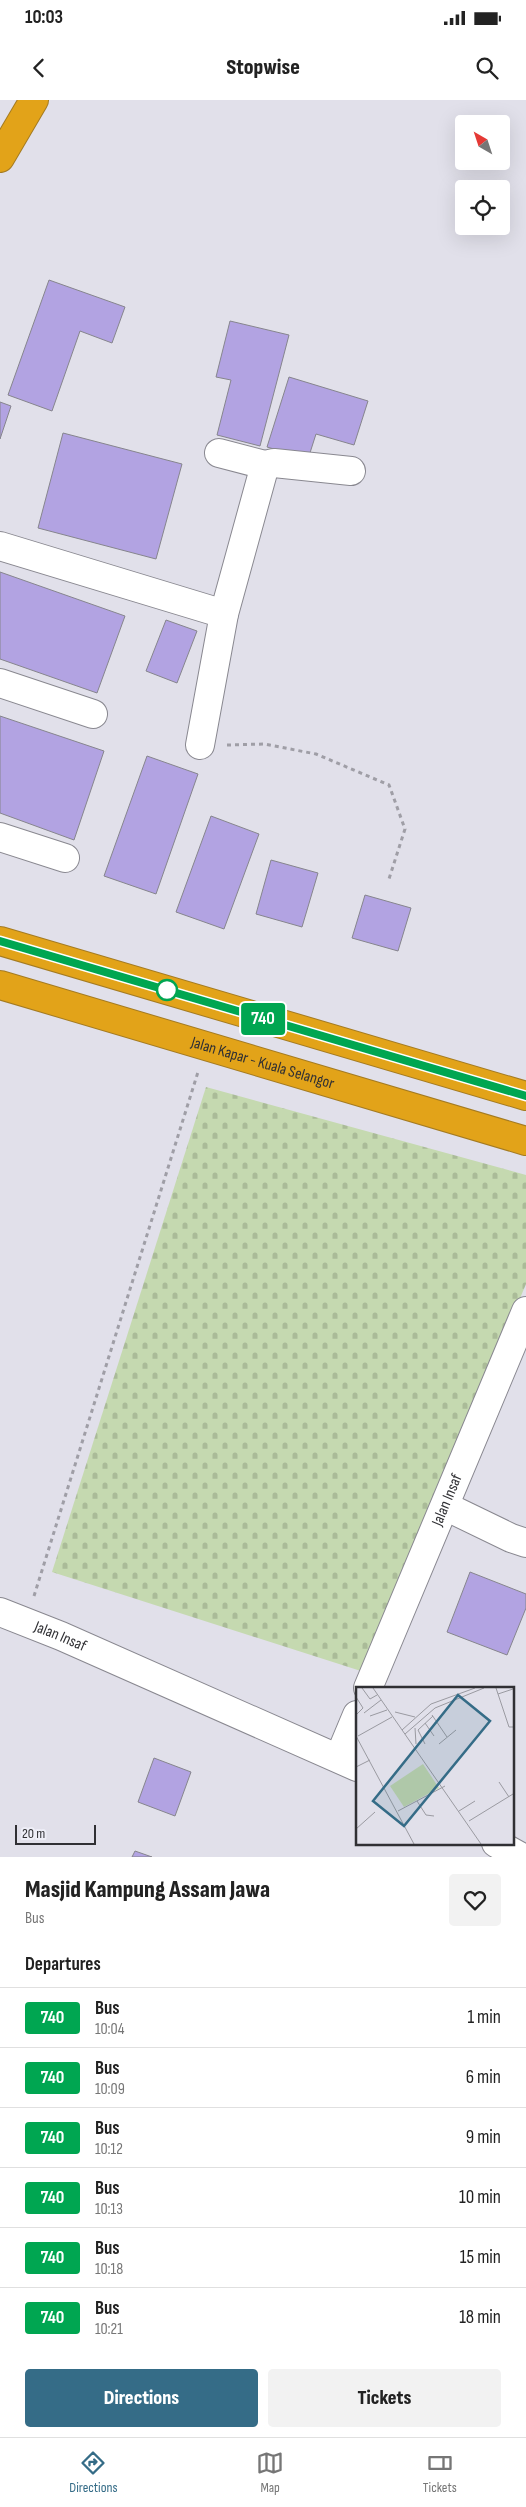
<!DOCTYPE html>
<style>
:root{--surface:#fff;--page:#f2f2f2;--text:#222;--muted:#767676;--line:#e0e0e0;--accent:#356c87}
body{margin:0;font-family:"Sofia Sans Condensed",sans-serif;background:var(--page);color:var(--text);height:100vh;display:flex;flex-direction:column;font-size:19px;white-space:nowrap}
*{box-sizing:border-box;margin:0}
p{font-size:16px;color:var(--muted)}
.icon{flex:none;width:28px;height:28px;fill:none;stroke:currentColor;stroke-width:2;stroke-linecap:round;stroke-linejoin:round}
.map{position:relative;height:1757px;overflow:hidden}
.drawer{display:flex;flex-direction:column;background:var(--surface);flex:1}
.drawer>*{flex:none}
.badge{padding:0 10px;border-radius:4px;font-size:18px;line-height:32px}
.needle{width:32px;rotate:321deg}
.fabs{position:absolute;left:455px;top:15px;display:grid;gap:10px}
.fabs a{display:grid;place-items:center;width:55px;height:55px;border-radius:5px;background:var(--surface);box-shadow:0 5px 20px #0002;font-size:25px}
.scale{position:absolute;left:15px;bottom:12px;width:81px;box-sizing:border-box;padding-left:5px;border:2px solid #303034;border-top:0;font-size:14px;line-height:18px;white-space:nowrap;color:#303034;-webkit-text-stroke:4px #eeeef7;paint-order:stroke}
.map>.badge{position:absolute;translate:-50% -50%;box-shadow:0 0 0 2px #fff}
h2{padding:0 25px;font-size:19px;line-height:45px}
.round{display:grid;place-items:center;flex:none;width:52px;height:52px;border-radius:5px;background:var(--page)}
.overview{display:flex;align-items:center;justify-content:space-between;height:85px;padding:0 25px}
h1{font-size:24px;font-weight:800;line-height:38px}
.action{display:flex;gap:10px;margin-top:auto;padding:10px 25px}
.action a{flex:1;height:58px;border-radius:5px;background:var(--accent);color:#fff;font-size:20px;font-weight:800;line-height:58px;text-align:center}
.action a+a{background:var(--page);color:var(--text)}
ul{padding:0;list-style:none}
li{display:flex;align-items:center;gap:15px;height:60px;padding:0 25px;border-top:1px solid var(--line)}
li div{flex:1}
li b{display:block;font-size:19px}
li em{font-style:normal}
li .badge{min-width:55px;font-weight:700;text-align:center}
.status{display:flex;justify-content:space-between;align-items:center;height:35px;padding:0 25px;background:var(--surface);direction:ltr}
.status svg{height:14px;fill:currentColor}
header{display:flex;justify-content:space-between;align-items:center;height:65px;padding:0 25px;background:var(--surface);font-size:22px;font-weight:800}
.tab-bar{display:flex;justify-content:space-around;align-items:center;height:70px;border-top:1px solid var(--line);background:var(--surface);font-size:14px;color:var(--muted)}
.tab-bar a{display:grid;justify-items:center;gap:2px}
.tab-bar .on{color:var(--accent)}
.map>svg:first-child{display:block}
.cemetery{fill:url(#cemetery-stones)}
.building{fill:#b2a3e2;stroke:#86858d}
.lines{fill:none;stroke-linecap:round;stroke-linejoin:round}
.minor-casing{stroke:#898890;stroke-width:30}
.highway-casing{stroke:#a47b22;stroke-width:30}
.path{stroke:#9f9ea6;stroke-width:3;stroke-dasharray:4 4;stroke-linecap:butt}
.minor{stroke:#fff;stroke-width:28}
.highway{stroke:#e2a319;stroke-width:28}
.line-casing{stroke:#fff;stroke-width:11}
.line{stroke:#00a651;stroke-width:8}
.stop-dot{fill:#fff;stroke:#00a651;stroke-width:2.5}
.labels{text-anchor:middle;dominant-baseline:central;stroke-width:5;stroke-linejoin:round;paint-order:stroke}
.street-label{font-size:16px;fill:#303034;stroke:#eeeef7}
.inset-road{fill:none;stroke:#9a9aa1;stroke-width:1}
.view{fill:#356c87;fill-opacity:0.15;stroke:#356c87;stroke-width:2.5}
.inset-edge{fill:none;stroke:#303034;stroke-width:2.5}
</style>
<div class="status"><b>10:03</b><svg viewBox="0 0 49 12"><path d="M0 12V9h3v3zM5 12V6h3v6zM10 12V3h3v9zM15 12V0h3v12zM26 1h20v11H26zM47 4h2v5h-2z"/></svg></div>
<header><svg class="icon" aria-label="back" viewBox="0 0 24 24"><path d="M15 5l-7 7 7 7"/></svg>Stopwise<svg class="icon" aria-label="search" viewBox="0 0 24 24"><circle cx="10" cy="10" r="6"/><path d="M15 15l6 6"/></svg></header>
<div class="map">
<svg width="526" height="1757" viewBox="0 0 526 1757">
<defs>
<pattern id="cemetery-stones" width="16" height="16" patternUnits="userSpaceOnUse" patternTransform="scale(1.25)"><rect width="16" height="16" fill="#c5d9b0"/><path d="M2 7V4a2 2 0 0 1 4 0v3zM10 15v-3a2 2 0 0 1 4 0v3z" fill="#aabb98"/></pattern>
</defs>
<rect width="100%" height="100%" fill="#e1e0ea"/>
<path class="cemetery" d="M206 987 526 1075V1184L364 1572 52 1472Z"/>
<path class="building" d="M49 180 125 207 112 243 80 231 52 311 8 295Z
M230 221 289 235 260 346 217 335 231 280 216 277Z
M289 277 368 301 354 345 316 334 308 359 267 347Z
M0 302 11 306 0 339Z
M63 333 182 364 156 459 38 428Z
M0 472 125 516 97 593 0 559Z
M166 520 197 531 177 583 146 571Z
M0 616 104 651 74 740 0 713Z
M147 656 198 674 156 794 104 776Z
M211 716 259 734 224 829 176 812Z
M271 760 318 773 302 827 256 814Z
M365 795 411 808 398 851 352 838Z
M470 1472 526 1494V1508L507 1555 447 1532Z
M154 1658 191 1672 175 1716 138 1702Z
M135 1751 152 1757H132Z"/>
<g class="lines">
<g class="minor-casing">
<g id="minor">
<path d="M219 353 265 365 274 363 351 371"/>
<path d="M0 446 224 514"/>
<path d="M0 583 93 614"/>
<path d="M200 645 224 514 265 365"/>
<path d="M0 737 65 758"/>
<path d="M445 1406 511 1438 526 1443"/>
<path id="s1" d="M0 1512 61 1536 357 1667"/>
<path id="s2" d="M368 1588 526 1211"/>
<path d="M339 1658 357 1615"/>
<path d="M496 1743 521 1757"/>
</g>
</g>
<g class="highway-casing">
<g id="highway">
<path d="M0 58 34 0"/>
<path d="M0 841 526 996"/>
<path id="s3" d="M0 885 526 1041"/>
</g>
</g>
<path class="path" d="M227 645 264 644 316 654 389 685 405 729 388 782
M34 1496 198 972"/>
<use href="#minor" class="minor"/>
<use href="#highway" class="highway"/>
</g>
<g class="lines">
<g class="line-casing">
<path id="line" d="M0 841 526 996"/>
</g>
<use href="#line" class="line"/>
</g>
<circle class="stop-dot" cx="167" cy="890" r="10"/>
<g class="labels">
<g class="street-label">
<text stroke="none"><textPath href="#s3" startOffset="274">Jalan Kapar - Kuala Selangor</textPath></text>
<text stroke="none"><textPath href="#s2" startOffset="204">Jalan Insaf</textPath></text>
<text stroke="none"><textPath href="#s1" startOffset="65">Jalan Insaf</textPath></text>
</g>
</g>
<g transform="translate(356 1587)">
<rect width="158" height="158" fill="#e1e0ea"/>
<path d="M67 77 83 101 48 120 34 99Z" fill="#c5d9b0"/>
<path class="inset-road" d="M6 1 14 12 21 8M17 1 125 157M140 1 153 40H157M142 7 157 2M0 10 7 21 0 28M39 25 59 30M8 26 25 13M76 28 91 50M14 29 31 23M69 36 78 49M59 41 60 57M46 43 75 17 119 1M49 47 79 21 128 1M0 49 58 157M2 49 36 30M69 57 62 43 77 29M83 57 100 43M0 80 14 73M143 95 153 110M61 114 70 128 78 129M42 124 89 99M103 124 119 114M113 134 157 107M0 142 19 125"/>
<path class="view" d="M102 8 134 34 48 139 17 114Z"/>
<rect width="158" height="158" class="inset-edge"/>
</g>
</svg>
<div class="fabs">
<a><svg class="needle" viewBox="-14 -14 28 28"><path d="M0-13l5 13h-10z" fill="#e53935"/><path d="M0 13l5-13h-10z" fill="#767676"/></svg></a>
<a><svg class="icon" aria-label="locate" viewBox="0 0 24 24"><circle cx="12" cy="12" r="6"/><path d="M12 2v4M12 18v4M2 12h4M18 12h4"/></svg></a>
</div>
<div class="scale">20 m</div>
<b class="badge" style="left:263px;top:919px;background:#00a651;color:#fff">740</b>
</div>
<section class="drawer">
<div class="overview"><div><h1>Masjid Kampung Assam Jawa</h1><p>Bus</p></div><a class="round"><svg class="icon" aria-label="heart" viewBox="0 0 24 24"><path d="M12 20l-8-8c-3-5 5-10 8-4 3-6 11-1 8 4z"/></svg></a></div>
<h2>Departures</h2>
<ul>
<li><span class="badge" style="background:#00a651;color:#fff">740</span><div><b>Bus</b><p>10:04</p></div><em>1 min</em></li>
<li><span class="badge" style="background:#00a651;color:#fff">740</span><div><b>Bus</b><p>10:09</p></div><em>6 min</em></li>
<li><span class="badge" style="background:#00a651;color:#fff">740</span><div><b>Bus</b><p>10:12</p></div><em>9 min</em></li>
<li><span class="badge" style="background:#00a651;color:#fff">740</span><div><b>Bus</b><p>10:13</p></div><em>10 min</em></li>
<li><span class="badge" style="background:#00a651;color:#fff">740</span><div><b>Bus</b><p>10:18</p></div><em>15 min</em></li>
<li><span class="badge" style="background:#00a651;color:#fff">740</span><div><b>Bus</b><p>10:21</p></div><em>18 min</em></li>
</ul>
<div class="action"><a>Directions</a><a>Tickets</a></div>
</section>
<nav class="tab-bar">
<a class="on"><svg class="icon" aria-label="directions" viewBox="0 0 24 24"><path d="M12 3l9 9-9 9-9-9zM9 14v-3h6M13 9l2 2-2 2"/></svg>Directions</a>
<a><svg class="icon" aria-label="map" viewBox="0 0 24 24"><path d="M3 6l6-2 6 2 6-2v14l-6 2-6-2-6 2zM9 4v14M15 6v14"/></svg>Map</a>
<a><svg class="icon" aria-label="tickets" viewBox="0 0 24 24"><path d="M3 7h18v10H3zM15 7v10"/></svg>Tickets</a>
</nav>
